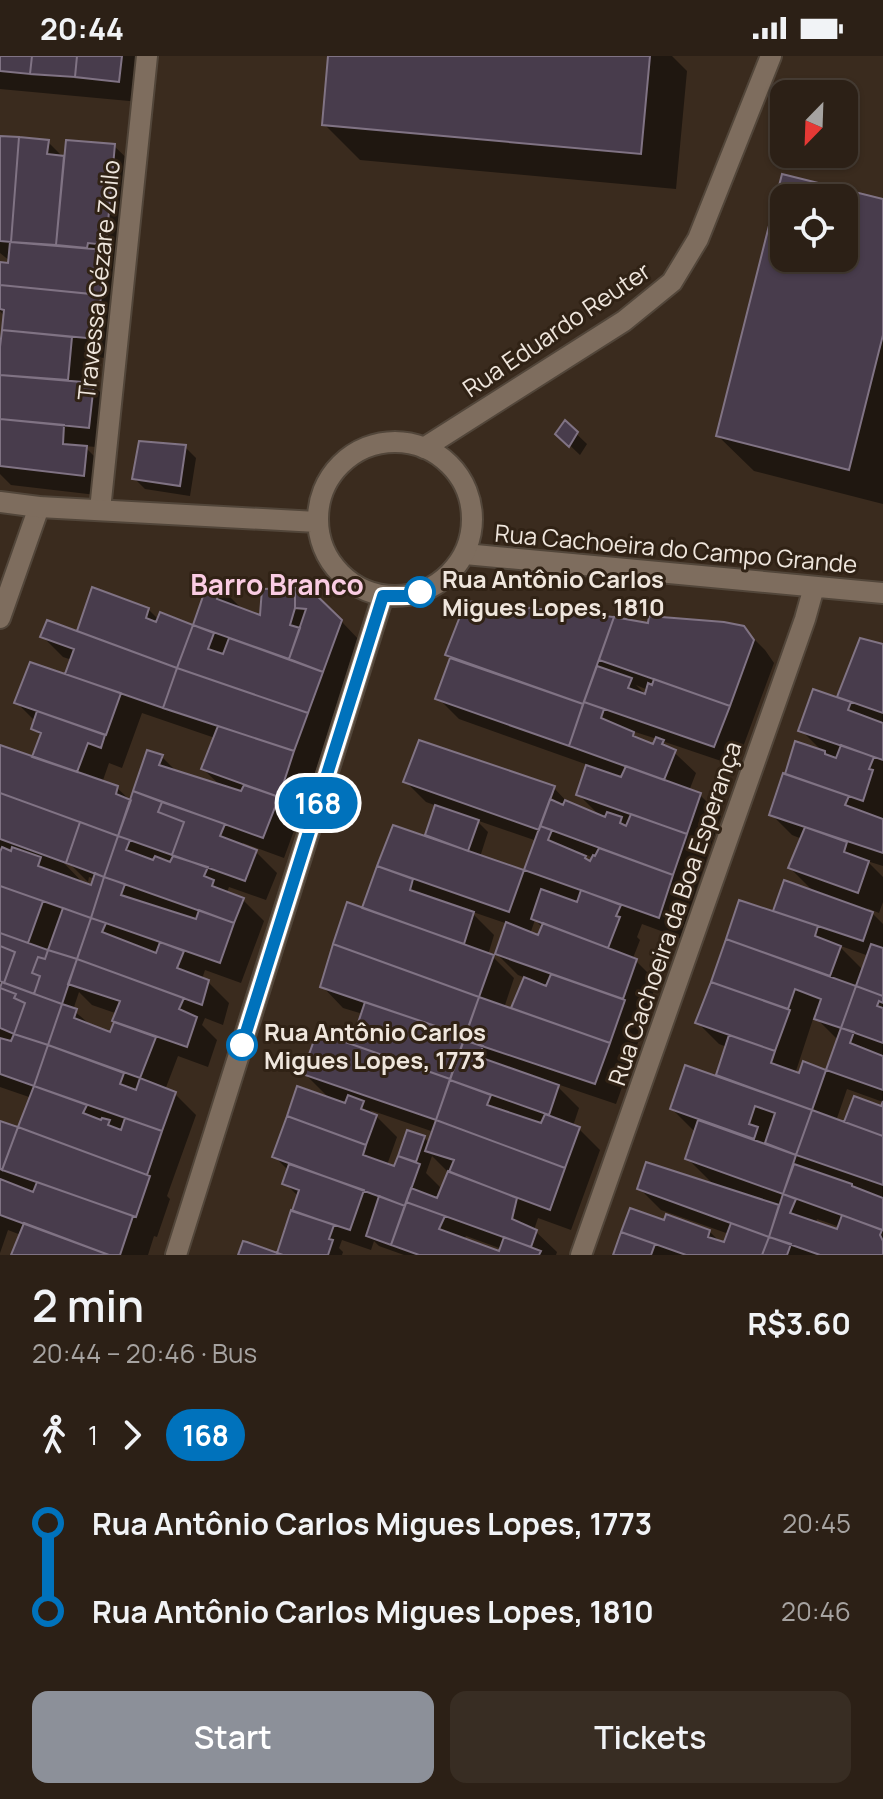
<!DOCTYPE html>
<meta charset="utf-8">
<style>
:root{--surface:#2c2016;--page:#382d23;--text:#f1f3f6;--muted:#a6a3a1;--line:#483e35;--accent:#8c9099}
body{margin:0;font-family:Manrope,sans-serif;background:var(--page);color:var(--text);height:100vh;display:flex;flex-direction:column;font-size:30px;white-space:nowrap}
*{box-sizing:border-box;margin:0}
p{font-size:26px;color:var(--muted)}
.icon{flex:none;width:44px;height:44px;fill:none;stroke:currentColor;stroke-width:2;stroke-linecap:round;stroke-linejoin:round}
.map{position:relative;height:1199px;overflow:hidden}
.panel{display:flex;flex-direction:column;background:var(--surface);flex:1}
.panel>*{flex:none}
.badge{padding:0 16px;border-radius:26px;font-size:28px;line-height:52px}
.needle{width:52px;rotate:203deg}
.controls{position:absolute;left:770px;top:24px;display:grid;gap:16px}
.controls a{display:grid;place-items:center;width:88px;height:88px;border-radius:16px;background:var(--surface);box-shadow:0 2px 6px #0004,0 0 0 2px var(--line);font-size:40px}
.map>.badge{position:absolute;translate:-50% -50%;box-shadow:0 0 0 4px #fff}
.legs{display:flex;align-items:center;gap:12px;height:88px;padding:0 32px;font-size:26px}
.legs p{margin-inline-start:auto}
.summary{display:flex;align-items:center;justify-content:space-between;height:136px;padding:0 32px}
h1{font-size:44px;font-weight:600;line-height:60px}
.button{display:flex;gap:16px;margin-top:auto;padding:16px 32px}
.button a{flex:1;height:92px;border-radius:16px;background:var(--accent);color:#fff;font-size:32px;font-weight:600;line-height:92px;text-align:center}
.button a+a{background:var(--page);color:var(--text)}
ul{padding:0 32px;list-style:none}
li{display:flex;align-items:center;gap:28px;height:88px;font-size:30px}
li i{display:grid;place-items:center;width:12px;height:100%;margin:0 10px;background:currentColor}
li i::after{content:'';width:20px;height:20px;margin:-10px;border:6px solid;border-radius:50%;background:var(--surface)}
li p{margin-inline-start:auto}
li:first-child i{background:linear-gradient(#0000 50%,currentColor 0)}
li:last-child i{background:linear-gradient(currentColor 50%,#0000 0)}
.status{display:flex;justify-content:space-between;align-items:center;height:56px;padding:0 40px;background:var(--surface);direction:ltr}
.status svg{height:22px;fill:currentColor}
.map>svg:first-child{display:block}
.shadow{fill:#0007;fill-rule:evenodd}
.building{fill:#483c4c;stroke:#807384;stroke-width:2;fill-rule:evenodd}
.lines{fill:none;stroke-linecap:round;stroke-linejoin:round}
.street-casing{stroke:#52463a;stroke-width:24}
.secondary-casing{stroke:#52463a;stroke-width:24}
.street{stroke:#7e6d5e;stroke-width:20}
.secondary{stroke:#7e6d5e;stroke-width:20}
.line-1-casing{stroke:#fff;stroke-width:18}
.line-1{stroke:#0072bc;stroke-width:12}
.stop-1-dot{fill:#fff;stroke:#0072bc;stroke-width:4}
.labels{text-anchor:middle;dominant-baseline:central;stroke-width:6;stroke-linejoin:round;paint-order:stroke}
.street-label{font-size:24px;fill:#efe6dd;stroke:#302215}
.stop-label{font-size:24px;font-weight:bold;fill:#efe6dd;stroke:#302215;text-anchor:start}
.quarter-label{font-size:28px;font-weight:bold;fill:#facce3;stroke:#302215}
</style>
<div class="status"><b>20:44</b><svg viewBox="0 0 49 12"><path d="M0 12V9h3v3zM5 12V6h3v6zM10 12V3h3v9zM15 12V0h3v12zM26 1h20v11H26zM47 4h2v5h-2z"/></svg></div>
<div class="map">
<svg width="883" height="1199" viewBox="0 0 883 1199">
<rect width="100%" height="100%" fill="#3a2b1e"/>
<path class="shadow" d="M0 0H144L140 46 0 33Z
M330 0H672L687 15 676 133 360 104 324 68Z
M0 82 48 86 66 104 114 90 136 111 118 303 93 301 90 329H93L114 350 109 392 84 390 107 413 105 440 11 429 0 418V288L2 289 5 261 0 255V222L9 209 10 205 0 197Z
M783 120 883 145V448L754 415 718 380ZM784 142H844V202H784Z
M565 367 587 388 580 399 558 378Z
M185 391 196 402 190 440 145 433 134 422Z
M209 528 220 531 241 552 240 554 262 562 264 535 341 565 362 587 284 802 243 787 242 791 256 796 277 817 266 844 229 831 227 836 243 844 264 865 241 927 205 914 202 923 208 926 229 947 223 969 205 962 202 969 217 984 208 1011 178 1000 165 1034 175 1038 196 1059 167 1140 170 1143 157 1181 154 1180 148 1199H13L21 1179 8 1174 0 1197V1067L20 1074 32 1042 0 1031V691L34 703 42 681 34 673 36 666 16 646 66 620 72 604 63 601 42 580 78 578 94 533 148 553 159 564 194 571ZM142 657 215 682 203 713 222 731 177 716 162 701 149 696 132 746 117 732 102 727 109 707 122 712ZM60 798 88 826 89 821 95 823 92 836 58 801ZM79 936 92 949 118 958 111 979 94 972 73 954Z
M467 547 650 569 743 572 765 594 774 607 736 710 662 685 696 717 689 735 700 739 721 760 680 882 642 868 637 881 640 884 633 902 657 926 643 965 645 967 616 1048 554 1027 579 1052 573 1070 579 1073 600 1094 571 1174 538 1162 534 1174 557 1196 556 1199H404L379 1190 374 1185 371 1194 342 1184 339 1192 343 1196 342 1199H278L299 1141 285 1127 289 1115 274 1100 331 1044 304 1017 352 990 363 958 343 952 322 930 363 855 394 772 434 785 427 779 437 750 426 746 405 725 554 732 570 749 602 762 578 738 588 709 459 663 438 642 452 603 447 599ZM636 629 648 634 646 639ZM629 674 657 683 654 691 640 685ZM476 764 537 785 526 816 480 801 488 776ZM579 796 594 802 592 807 589 806ZM470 855 508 868 497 898 518 919 526 922 512 955 504 952 514 922 493 901 488 899 494 879ZM535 864 543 872 540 882 530 878ZM370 1054 434 1076 430 1087 424 1082 408 1076 396 1112 387 1109 397 1081ZM432 1100 448 1116 439 1143 436 1142 440 1131 426 1117ZM466 1180 502 1193 500 1197 464 1184Z
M861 584 883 590V810L867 805 883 821V846L879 857 867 852 883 868V1046L847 1033 836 1065 845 1068 883 1051V1199H614L665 1167 709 1175 721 1187 725 1189 729 1178 661 1154 639 1132 715 1130 688 1103 697 1075 693 1074 672 1053 717 1022 727 991 719 988 698 967 741 846 774 858 785 827 816 838 790 812 802 783 792 779 771 758 823 696 801 674 838 643ZM838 889 869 900 863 914ZM814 960 838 984 827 1016 805 1008 800 1020 795 1018ZM817 1163 840 1171 838 1176 815 1168Z"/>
<path class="building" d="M0 0H32L30 18 0 15Z
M32 0H77L75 21 30 18Z
M77 0H122L119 26 75 21Z
M328 0H650L641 98 322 69Z
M0 80 19 81 11 186 0 185Z
M19 81 49 84 47 98 64 100 56 189 11 186Z
M66 84 115 88 106 189 88 187 87 192 56 189Z
M782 118 883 143V279L849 414 716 380ZM784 142H844V202H784Z
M10 186 105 194 101 239 0 229V206L8 207Z
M0 229 101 239 97 283 2 274 4 254 0 253Z
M2 274 72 281 68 324 0 319V291Z
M0 319 94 327 89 372 0 363Z
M0 363 64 369 63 388 87 390 84 420 0 410Z
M565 364 578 376 569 391 555 378Z
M139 385 186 389 180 430 132 423Z
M208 526 221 529 217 543 260 559 262 533 295 532V552L290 569 300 572 289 603 193 569Z
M92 531 149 552 146 562 156 566 160 556 193 569 177 612 77 575Z
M295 532 311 534 342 564 323 616 289 603 306 553 295 552Z
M466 545 614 561 583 648 445 599Z
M649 560 724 566 744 570 754 584 730 650 599 604 614 561 648 567Z
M47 564 177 612 163 652 65 618 74 593 40 581Z
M193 569 214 577 208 593 223 598 229 582 323 616 308 657 177 612Z
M860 582 883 588V657L837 641Z
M450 602 583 648 569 690 435 643Z
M30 606 121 637 106 679 14 647Z
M597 610 632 622 628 632 645 638 648 627 652 629 654 623 730 650 714 691 584 646Z
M177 612 308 657 294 695 163 652Z
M813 633 851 646 848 654 883 667V704L798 675Z
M584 646 604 653 601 662 634 676 633 680 653 688 656 681 664 684 662 688 676 694 664 724 569 690Z
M37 655 105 679 101 692 88 687 77 716 32 701 41 677 31 673Z
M218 670 294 695 279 741 201 713Z
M419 684 555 730 539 774 403 726Z
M795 685 825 695V698L836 702 841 689 874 701 869 713 873 714 863 745 785 718Z
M0 689 118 730 116 738 131 744 118 780 0 737Z
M147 694 163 699 159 709 241 735 244 729 279 741 263 782 133 735Z
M586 709 621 721 626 710 701 737 687 778 576 739Z
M783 717 849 740 845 749 883 763V797L769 759Z
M133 735 162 746 158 756 184 766 172 799 118 780Z
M0 737 80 766 66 807 0 783Z
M550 743 563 749 565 744 605 761 607 756 622 761 620 767 626 770 631 758 687 778 673 819 540 770Z
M162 746 225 768 220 780 257 794 245 825 172 799 184 766 158 756Z
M435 749 479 764 468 795 425 779Z
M80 766 118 780 104 821 66 807Z
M393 769 524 814 509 856 377 810Z
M540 770 552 774 548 784 586 800 585 802 590 805 593 799 595 800 599 792 673 819 659 862 524 814Z
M805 771 847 786 844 796 869 805 858 837 788 812Z
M118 780 130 784 126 794 153 804 155 800 170 806 173 800 208 811 204 820 214 824 212 830 244 842 234 867 104 821Z
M2 791 11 795 12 791 41 801 38 810 91 829 95 817 104 821 91 862 0 830V796Z
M377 810 413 823 410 834 474 856 464 888 362 852Z
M104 821 125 828 121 839 196 863 199 854 234 867 220 907 91 862Z
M784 824 873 856 863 885 773 855Z
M0 830 43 845 28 887 0 877Z
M541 833 577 846 581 834 621 849 616 860 620 861 608 892 531 863Z
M739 844 818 870 815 880 841 890 830 920 726 883Z
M347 846 494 899 479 941 333 888Z
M63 852 91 862 77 903 48 894Z
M91 862 106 867 102 876 156 897 160 886 184 895 177 912 209 924 202 949 77 903Z
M506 866 538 879 543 867 637 903 623 943 495 898Z
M0 877 48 894 45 903 38 901 32 917 40 920 34 938 4 927 15 896 0 890Z
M726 883 856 930 841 972 814 963 821 943 795 933 788 953 711 926Z
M333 888 479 941 465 980 320 931Z
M871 888 883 892V940L856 930Z
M0 890 15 896 4 927 0 925Z
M48 894 77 903 62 948 34 938 40 920 32 917 38 901 45 903Z
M77 903 184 942 179 953 197 961 187 991 112 965 120 945 68 928Z
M551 918 625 944 610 987 511 952 524 921 546 930Z
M2 926 62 948 48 989 14 978 25 947 14 942 16 938 0 932Z
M711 926 790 954 775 995 695 967Z
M856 930 883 940V947L879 945 877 950 883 952V987L841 972Z
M0 932 16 938 14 942 25 947 14 978 0 972Z
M479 941 610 987 595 1028 464 984Z
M365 946 465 980 450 1023 351 988Z
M62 948 77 953 74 962 110 976 114 966 156 981 140 1022 48 989Z
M841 972 854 976 850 987 883 1000V1034L826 1014Z
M317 976 450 1023 436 1064 302 1018Z
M14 978 48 989 34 1030 0 1018V982L11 985Z
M729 979 775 995 771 1007 799 1017 803 1005 826 1014 812 1054 716 1019Z
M464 984 483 990 479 1001 559 1029 549 1059 450 1024Z
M48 989 124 1017 120 1028 136 1034 140 1022 176 1036 162 1075 34 1030Z
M685 1009 812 1054 796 1099 765 1087 775 1057 755 1050 749 1068 758 1071 754 1083 670 1053Z
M450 1024 491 1039 487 1049 541 1067 545 1058 580 1071 565 1112 436 1064Z
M34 1030 87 1049 83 1057 101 1064 102 1062 110 1064 108 1069 121 1074 125 1062 162 1075 147 1119 18 1071Z
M297 1030 345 1047 348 1039 364 1045 361 1053 377 1059 366 1089 287 1060Z
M854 1040 881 1050 883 1045V1080L844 1066Z
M812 1054 883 1080V1129L796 1099Z
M287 1060 366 1089 363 1099 394 1110 398 1100 420 1108 405 1150 272 1101Z
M436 1064 565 1112 550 1154 449 1116 454 1104 425 1095Z
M698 1064 796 1099 783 1138 685 1103Z
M0 1065 18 1071 2 1114 0 1113Z
M18 1071 150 1120 136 1161 2 1114Z
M407 1074 425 1080 416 1106 398 1100Z
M646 1106 779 1149 769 1181 637 1133Z
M289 1108 364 1134 350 1174 292 1155 299 1134 282 1128Z
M794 1108 852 1128V1130L883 1142V1174L783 1138Z
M448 1115 517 1142 512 1163 537 1174 531 1191 406 1146 411 1132 437 1142Z
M0 1123 33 1136 37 1126 133 1160 120 1199H109L0 1159Z
M783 1138 796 1143 790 1157 837 1173 842 1159 882 1174 880 1179 883 1185V1199H820L769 1181Z
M379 1140 405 1150 391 1189 366 1180Z
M406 1146 445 1160 439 1173 499 1195 504 1181 541 1195 539 1199H419L391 1189Z
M630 1152 664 1164 666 1158 710 1174 708 1181 724 1186 731 1167 769 1181 762 1199H686L621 1176Z
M291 1154 334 1169 329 1183 333 1184 328 1199H283L277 1197Z
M24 1167 109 1199H11Z
M621 1176 655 1188 651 1199H613Z
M769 1181 791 1188 787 1199H762Z
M243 1185 247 1186 283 1199H238Z"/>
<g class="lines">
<g class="street-casing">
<path id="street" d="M100 454 147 0
M465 498 883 537
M0 562 39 451
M581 1199 805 563 814 531"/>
</g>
<g class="secondary-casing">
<path id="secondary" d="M318 463a77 77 0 1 1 154 0a77 77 0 1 1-154 0Z
M424 392 624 265 672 226 698 183 771 0
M0 446 39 451 317 466
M176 1199 383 540"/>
</g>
<use href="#street" class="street"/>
<use href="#secondary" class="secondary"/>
</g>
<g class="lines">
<g class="line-1-casing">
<path id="line-1" d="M242 989 383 540H408L420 536"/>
</g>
<use href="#line-1" class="line-1"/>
</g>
<g class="stop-1-dot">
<circle cx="420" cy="536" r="14"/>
<circle cx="242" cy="989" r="14"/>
</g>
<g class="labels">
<g class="street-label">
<text transform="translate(98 224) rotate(-84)">Travessa Cézare Zoilo</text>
<text transform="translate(556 273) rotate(-34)">Rua Eduardo Reuter</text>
<text transform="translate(676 492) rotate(5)">Rua Cachoeira do Campo Grande</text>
<text transform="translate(674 857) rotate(-71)">Rua Cachoeira da Boa Esperança</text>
</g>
<g class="stop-label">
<text x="442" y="522">Rua Antônio Carlos<tspan x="442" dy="28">Migues Lopes, 1810</tspan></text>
<text x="264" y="975">Rua Antônio Carlos<tspan x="264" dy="28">Migues Lopes, 1773</tspan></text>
</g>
<g class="quarter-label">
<text x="277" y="528">Barro Branco</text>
</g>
</g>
</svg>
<div class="controls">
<a><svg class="needle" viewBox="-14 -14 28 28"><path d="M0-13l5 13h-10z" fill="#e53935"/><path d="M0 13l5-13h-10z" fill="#a6a3a1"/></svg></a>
<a><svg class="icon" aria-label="locate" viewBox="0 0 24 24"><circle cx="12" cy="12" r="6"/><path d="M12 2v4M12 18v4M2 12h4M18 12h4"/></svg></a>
</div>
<b class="badge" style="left:318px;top:747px;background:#0072bc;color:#fff">168</b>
</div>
<section class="panel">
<div class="summary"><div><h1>2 min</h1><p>20:44 – 20:46 · Bus</p></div><b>R$3.60</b></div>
<div class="legs"><svg class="icon" aria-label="walk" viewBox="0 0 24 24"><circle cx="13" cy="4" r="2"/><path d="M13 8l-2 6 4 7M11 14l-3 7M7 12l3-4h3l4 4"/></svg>1<svg class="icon" aria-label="forward" viewBox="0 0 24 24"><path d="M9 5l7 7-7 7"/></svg><b class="badge" style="background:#0072bc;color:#fff">168</b></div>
<ul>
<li><i style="color:#0072bc"></i><b>Rua Antônio Carlos Migues Lopes, 1773</b><p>20:45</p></li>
<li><i style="color:#0072bc"></i><b>Rua Antônio Carlos Migues Lopes, 1810</b><p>20:46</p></li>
</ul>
<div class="button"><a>Start</a><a>Tickets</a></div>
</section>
